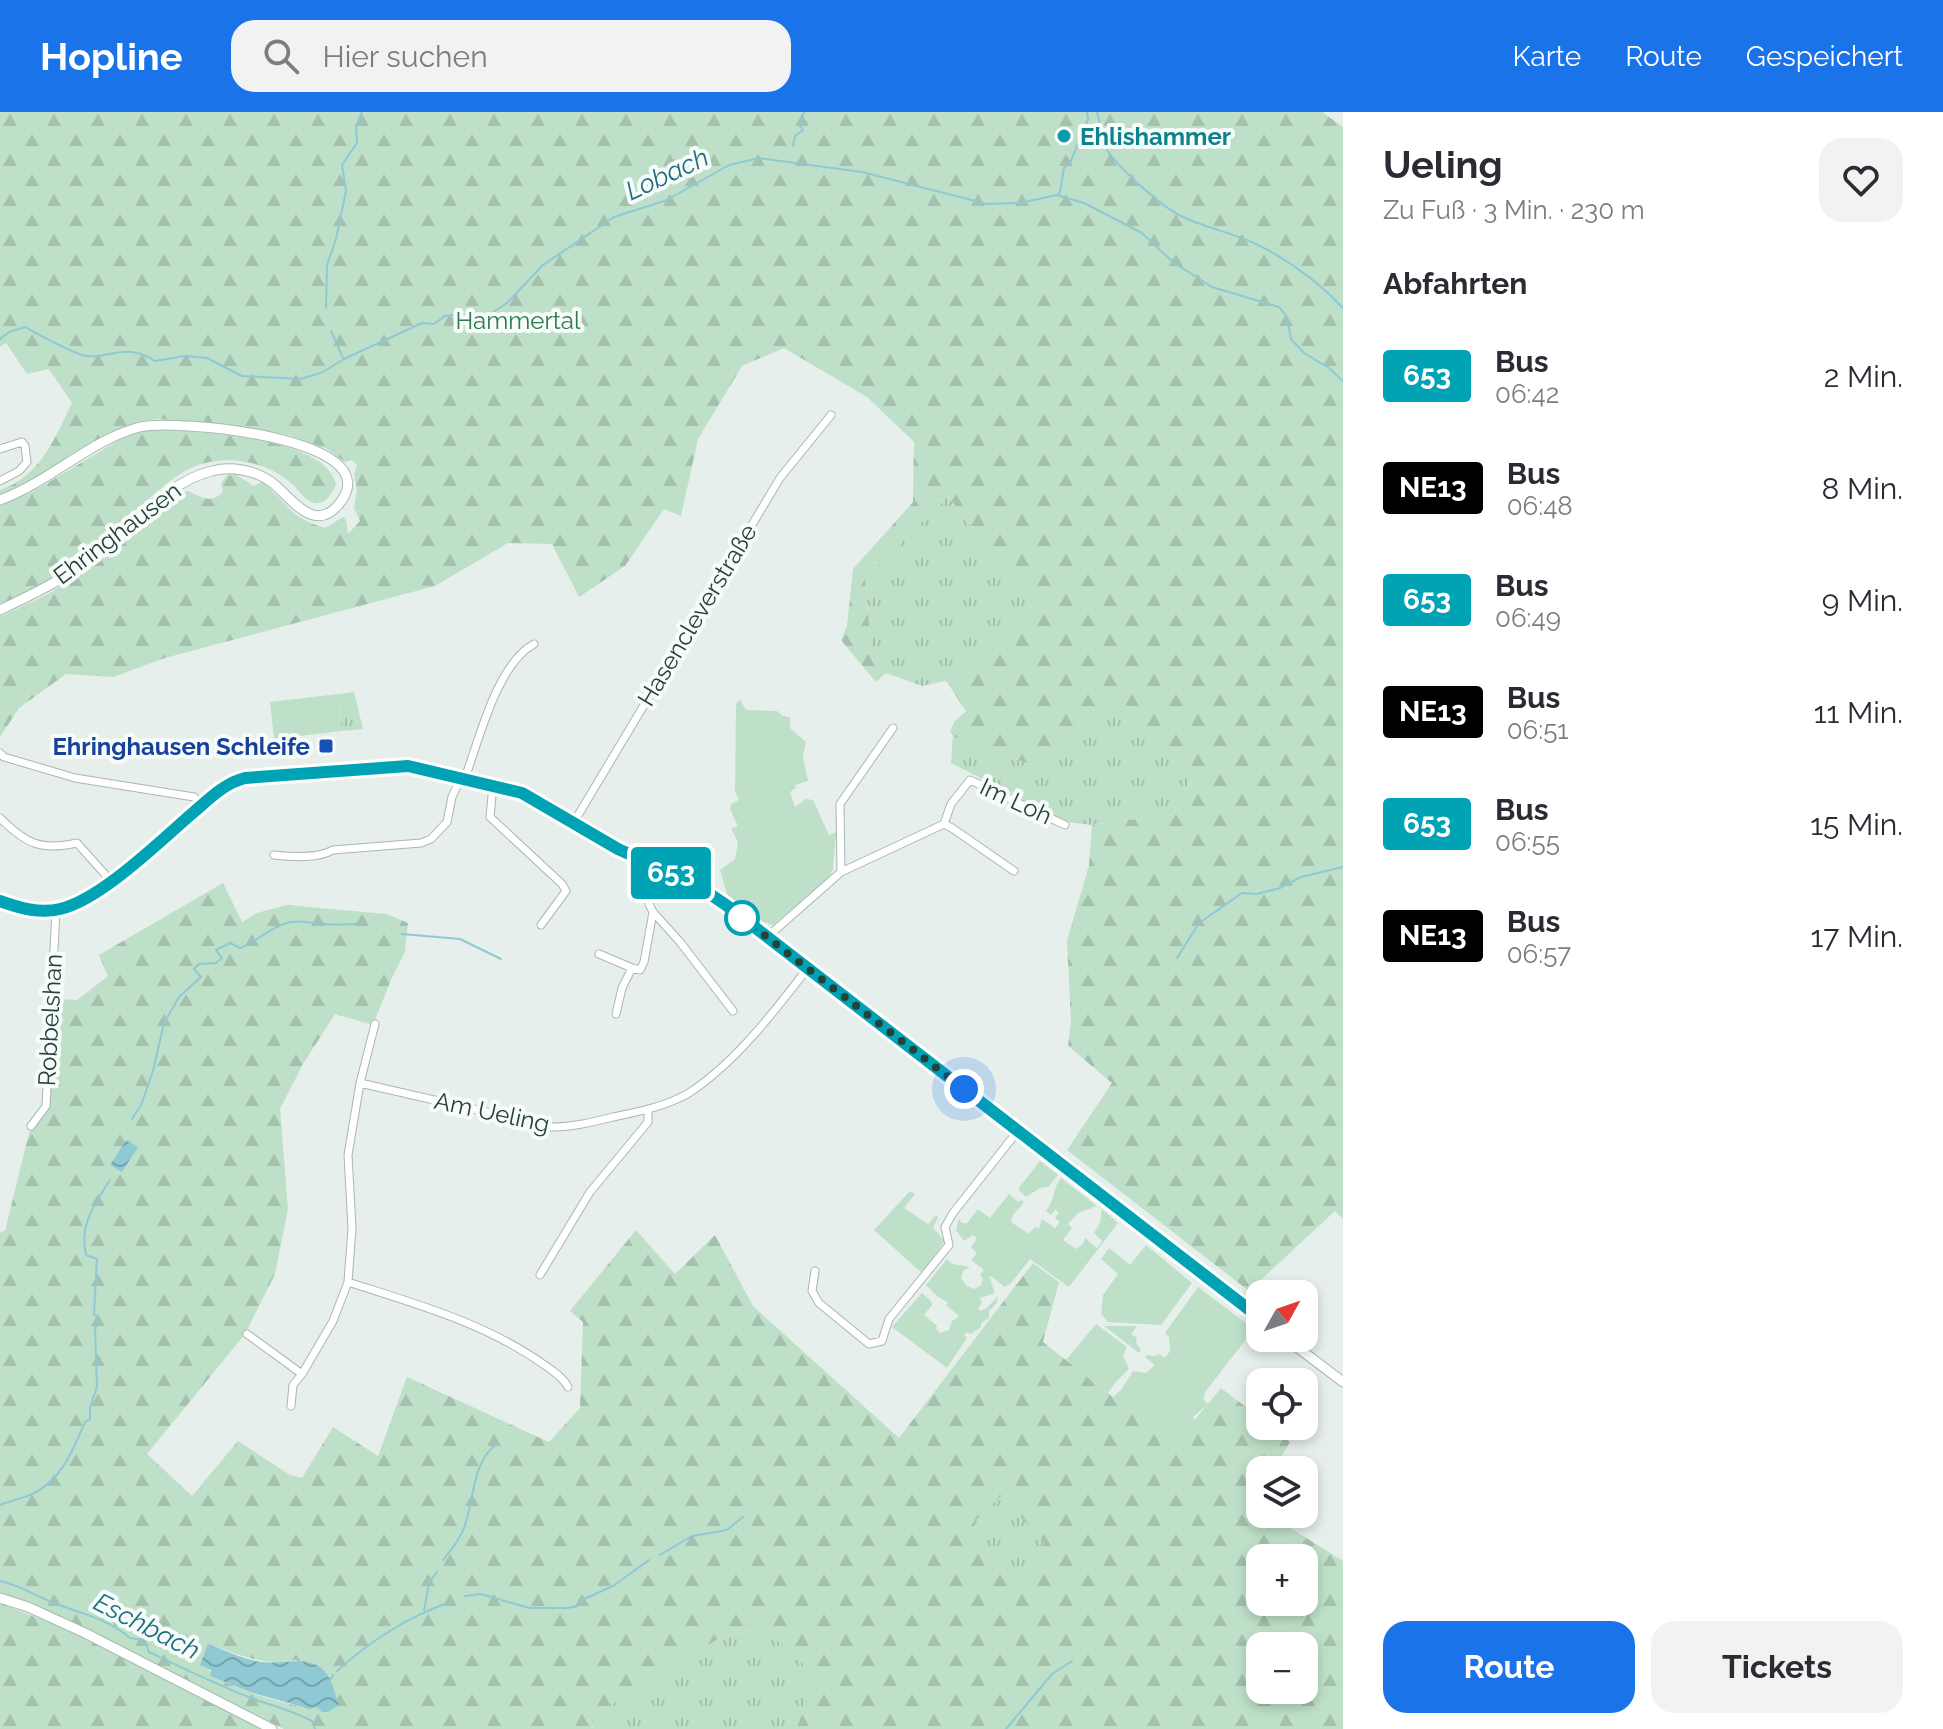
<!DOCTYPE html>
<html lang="de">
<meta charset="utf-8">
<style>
:root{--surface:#fff;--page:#f2f2f3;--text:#2b2b33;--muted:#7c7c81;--accent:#1a73e8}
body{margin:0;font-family:Raleway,sans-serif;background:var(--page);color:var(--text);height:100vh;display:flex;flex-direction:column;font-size:30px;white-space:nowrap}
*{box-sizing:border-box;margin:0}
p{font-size:26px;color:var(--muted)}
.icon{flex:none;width:44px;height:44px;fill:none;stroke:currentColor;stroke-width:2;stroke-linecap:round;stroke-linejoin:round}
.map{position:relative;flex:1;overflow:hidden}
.drawer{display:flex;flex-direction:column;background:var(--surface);width:600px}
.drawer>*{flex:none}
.badge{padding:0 16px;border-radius:6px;font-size:28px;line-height:52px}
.needle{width:52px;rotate:50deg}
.tools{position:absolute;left:1246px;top:1168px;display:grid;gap:16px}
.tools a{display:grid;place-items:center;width:72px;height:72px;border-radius:16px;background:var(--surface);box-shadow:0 4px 12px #0003;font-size:40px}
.you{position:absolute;width:40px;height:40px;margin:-20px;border:6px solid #fff;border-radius:50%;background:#1a73e8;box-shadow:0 0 0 12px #1a73e833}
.map>.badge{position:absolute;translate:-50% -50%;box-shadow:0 0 0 4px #fff}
h2{padding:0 40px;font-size:30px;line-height:72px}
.round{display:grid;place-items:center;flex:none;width:84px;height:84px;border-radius:24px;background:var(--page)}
.head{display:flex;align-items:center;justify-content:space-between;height:136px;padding:0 40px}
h1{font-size:38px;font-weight:700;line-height:60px}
.button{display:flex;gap:16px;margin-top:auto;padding:16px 40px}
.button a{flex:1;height:92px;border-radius:24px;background:var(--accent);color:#fff;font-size:32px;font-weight:700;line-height:92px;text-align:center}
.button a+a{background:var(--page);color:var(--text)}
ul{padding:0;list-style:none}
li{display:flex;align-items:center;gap:24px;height:112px;padding:0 40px}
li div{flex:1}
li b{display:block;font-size:30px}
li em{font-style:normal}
li .badge{min-width:88px;font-weight:700;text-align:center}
header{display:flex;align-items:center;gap:48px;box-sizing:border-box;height:112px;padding:0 40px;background:var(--accent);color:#fff}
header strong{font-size:38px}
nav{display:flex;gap:44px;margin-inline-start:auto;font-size:28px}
.search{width:560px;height:72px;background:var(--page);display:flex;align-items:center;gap:20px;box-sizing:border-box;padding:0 28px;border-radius:24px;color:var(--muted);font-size:30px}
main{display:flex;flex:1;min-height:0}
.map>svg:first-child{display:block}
.grass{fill:url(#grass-tufts)}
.forest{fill:url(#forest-firs);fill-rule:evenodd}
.garden{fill:#bfe0c8}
.water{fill:url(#water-waves)}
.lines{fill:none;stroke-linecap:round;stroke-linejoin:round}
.stream{stroke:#8ec9d4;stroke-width:2}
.street-casing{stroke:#a8b8b2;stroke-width:9}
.secondary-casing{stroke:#a4bbb3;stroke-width:11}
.street{stroke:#fff;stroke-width:7}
.secondary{stroke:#fff;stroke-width:9}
.line-casing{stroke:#fff;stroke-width:18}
.line{stroke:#00a3b4;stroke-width:12}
.walk{stroke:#24423a;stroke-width:8;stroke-dasharray:0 14.4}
.culture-dot{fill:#0f9aa8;stroke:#f7fbf9;stroke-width:3}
.transit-dot{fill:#1a4fb4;stroke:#f7fbf9;stroke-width:3}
.stop-dot{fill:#fff;stroke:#00a3b4;stroke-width:4}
.labels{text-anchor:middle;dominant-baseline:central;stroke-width:8;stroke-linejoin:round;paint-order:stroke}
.culture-label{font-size:24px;font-weight:bold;fill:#0d838f;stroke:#f7fbf9;text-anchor:start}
.park-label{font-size:24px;fill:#2d7a4b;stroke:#f7fbf9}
.street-label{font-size:24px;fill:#24423a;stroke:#f7fbf9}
.transit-label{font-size:24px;font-weight:bold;fill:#164399;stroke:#f7fbf9;text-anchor:end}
.water-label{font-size:26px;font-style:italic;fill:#1c6f80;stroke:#f7fbf9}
</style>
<header>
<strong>Hopline</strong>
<div class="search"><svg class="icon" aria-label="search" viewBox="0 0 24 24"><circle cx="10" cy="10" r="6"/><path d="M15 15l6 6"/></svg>Hier suchen</div>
<nav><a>Karte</a><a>Route</a><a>Gespeichert</a></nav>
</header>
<main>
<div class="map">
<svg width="1343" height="1617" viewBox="0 0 1343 1617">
<defs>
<pattern id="grass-tufts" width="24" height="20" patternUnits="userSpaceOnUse" patternTransform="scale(2)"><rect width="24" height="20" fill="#bfe0c8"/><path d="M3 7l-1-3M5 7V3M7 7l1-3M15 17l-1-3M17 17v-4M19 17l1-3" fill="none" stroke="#a4c1ad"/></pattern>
<pattern id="forest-firs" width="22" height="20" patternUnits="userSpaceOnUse" patternTransform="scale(2)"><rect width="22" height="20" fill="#bfe0c8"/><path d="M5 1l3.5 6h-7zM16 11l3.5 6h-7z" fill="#a4c1ad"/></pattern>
<pattern id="water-waves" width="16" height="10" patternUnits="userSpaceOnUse" patternTransform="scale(2)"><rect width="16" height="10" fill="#8ec9d4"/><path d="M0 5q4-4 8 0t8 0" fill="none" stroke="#74a5ad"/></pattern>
</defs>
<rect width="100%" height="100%" fill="#e6efeb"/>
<path class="grass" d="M948 384 1032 494 946 569 922 574 886 561 871 536 865 466Z
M354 580 363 617 342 619 338 582Z
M1116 580 1190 670 1172 702 1092 713 1067 710 951 651 953 624 1045 658 1089 602Z
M1002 1382 1044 1432 1024 1465 981 1432 974 1410Z
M764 1516 817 1564 796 1617H594L590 1605 721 1525Z"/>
<path class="forest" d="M0 0H1322L1343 15V1107L1335 1099 1249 1179 1067 1038 1112 971 1068 934 1071 910 1067 829 1089 753 1092 713 1172 702 1190 670 1116 581 1089 602 1045 658 953 624 950 619 955 609 966 599 946 569 1032 494 948 384 865 466 871 536 886 561 876 570 841 528 847 514 853 457 913 390 914 330 867 285 784 236 742 254 698 327 681 404 664 397 625 454 579 485 552 432 508 431 435 474 165 546 113 565 66 562 19 596 0 625V505L48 482 70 468 181 382 188 379C202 385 212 393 223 379L221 372 227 363 235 362 254 374 262 370C289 391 287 405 325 416L343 405 346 408 348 422 360 409 354 396 357 378 354 363 357 353 352 348 345 350 327 337 289 323 237 315 158 307 141 309 109 321 46 360 0 383V378C41 364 54 327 72 291L49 257 27 262 6 231 0 235Z
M162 317C202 321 327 325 336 373 332 381 326 393 314 391 305 389 298 377 291 371 268 351 235 344 205 351 167 359 123 416 91 442 64 463 31 478 0 492V394L32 380 126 324 143 319Z
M223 771 242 810 257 801 286 793 387 802 408 811 405 840 391 868 373 913 335 902 303 952 280 997 288 1097 275 1162 245 1222 147 1342 192 1384 238 1329 290 1363 302 1366 333 1315 378 1344 407 1265 549 1330 580 1296 583 1210 570 1199 636 1118 675 1162 715 1123 753 1194 899 1326 1033 1151 1059 1170 1043 1230 1174 1333 1221 1276 1260 1306V1314H1270L1290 1330 1273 1358H1260V1378L1252 1392 1260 1397V1402H1268L1343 1449V1617H796L817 1564 763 1516 721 1525 591 1605 594 1617H284L71 1509 0 1481V1120L5 1119 29 1021 47 994 55 887 77 888 108 864 99 843ZM1002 1383 1044 1432 1024 1464 981 1432 974 1410ZM1260 1446H1304V1490H1260ZM208 1532C238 1542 264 1555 296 1548L335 1583 339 1593C297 1602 250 1580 210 1564ZM1260 1534H1304V1578H1260Z
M0 1491 73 1520 263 1617H0Z"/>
<path class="garden" d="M338 582 342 619 274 627 270 590Z
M740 588 746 598 777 599 783 604 790 605V616L806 630 803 645 808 669 795 673 796 676 790 680 795 695 806 687 813 688 829 723 836 720 833 757 829 766 773 813 760 809 728 785 720 758 735 747 738 730 731 717 738 714 730 697 731 692 739 688 735 680 736 592Z
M1040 1049 1058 1063 1048 1075 1040 1076 1026 1085 1018 1077Z
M1061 1066 1097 1094 1078 1101 1068 1112 1072 1116 1063 1128 1076 1137 1083 1132 1085 1126 1097 1136 1102 1129 1094 1121 1100 1111 1102 1097 1118 1111 1069 1175 1030 1147 1011 1171 1005 1175 989 1163 995 1181 980 1186 982 1191 978 1196 980 1199 987 1196 998 1184 997 1191 989 1199V1206L981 1211V1215L971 1222 966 1220 964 1223 967 1226 947 1256 892 1215 922 1181 931 1189 932 1193 924 1203 937 1214 936 1217 940 1221 949 1218 952 1209 959 1204 946 1193 948 1190 938 1185 926 1173 947 1147 952 1152 970 1155 963 1159 961 1166 967 1174 974 1177 981 1173 983 1166 980 1163 984 1158 971 1148 977 1141 971 1135 977 1126 973 1123 964 1129 956 1118 959 1107 962 1111H967L978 1097 990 1106 1009 1082 1018 1090 1021 1088 1024 1090 1013 1103 1011 1110 1029 1122 1035 1115 1039 1116 1042 1107 1055 1116 1060 1110 1055 1106 1059 1100 1055 1098 1051 1103 1046 1099C1055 1088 1052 1077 1061 1066Z
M910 1079 915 1082 904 1096 928 1112 936 1103 938 1105 933 1116 945 1129 922 1161 874 1118Z
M1146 1133 1192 1171 1161 1213 1108 1210 1101 1202 1103 1183 1118 1162 1101 1147 1109 1136 1130 1153Z
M1198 1175 1254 1217 1206 1279 1203 1287 1208 1292 1192 1306 1196 1307 1174 1333 1113 1285 1121 1278 1133 1259 1146 1261 1155 1253 1145 1245 1147 1243 1155 1244 1159 1242 1165 1246 1170 1239 1169 1225 1165 1221Z
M1096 1212 1127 1235 1123 1244 1129 1257 1114 1272 1108 1281 1066 1248Z
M1104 1214H1137L1131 1222 1137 1226 1136 1231 1141 1238 1139 1241Z"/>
<path class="water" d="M126 1028 138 1035 122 1060 110 1053Z
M208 1532C225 1538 244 1548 262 1550 288 1553 317 1539 331 1569 334 1577 336 1585 339 1593L328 1600H322L317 1595 310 1597 250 1580 210 1564 211 1558 200 1553Z"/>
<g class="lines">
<path class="stream" d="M1097 0C1100 11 1101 26 1106 36 1116 54 1160 93 1179 103 1202 115 1230 120 1254 131 1289 148 1317 168 1343 196
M793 34 795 24 803 18 800 14 804 0
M1057 83 1060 80 1064 56 1070 51 1088 7 1087 0
M326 196 327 153 336 127 346 79 342 53 357 31 356 14 362 0
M331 219 343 246
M0 227 9 220 25 215C43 225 62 236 82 243 104 250 124 228 155 249L185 244 207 246 242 264 301 267 323 260 344 247 422 211 434 212 445 204 455 203 476 205 489 203 507 191 543 153 614 105 667 88 729 53 759 46 862 60 987 92 1020 91 1057 83 1084 91 1142 121 1173 150 1212 175 1279 195 1287 205 1291 227 1304 241 1329 256 1343 269
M1202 809 1242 781 1257 782 1280 776 1301 765 1343 755
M402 822 460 827 501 847
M1177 846 1199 811
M132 1007 141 993 153 959 164 911 179 885 201 865 194 857 199 852 216 851 222 846 216 838 230 831 240 836C253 832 268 817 284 812 297 807 308 811 321 812 334 813 347 812 360 812
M0 1393C10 1389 20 1387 30 1383 61 1370 73 1338 85 1310L90 1307V1295L97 1275 95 1215 99 1213V1208L94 1202 97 1147 86 1143C79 1112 94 1094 110 1068
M660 1443 692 1424 727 1418 743 1405
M443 1448C451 1438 459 1429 464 1416 475 1387 471 1350 498 1331
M0 1469C20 1473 35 1484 54 1491 81 1502 107 1506 130 1526 140 1527 146 1529 149 1540 185 1557 221 1575 259 1589 278 1595 295 1600 312 1609L315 1617
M465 1484 481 1482 529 1496H567L578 1494 582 1488 613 1474 649 1448
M424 1498 429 1471 437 1460
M337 1559C369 1530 410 1503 451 1490
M330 1568 333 1563
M1006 1617 1052 1562 1072 1549"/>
<g class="street-casing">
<path id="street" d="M0 337 22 330 25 334 27 350 19 359 0 369
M0 641 4 645 75 666 194 685 203 692
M465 666C479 628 497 552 534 532
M493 673 490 705 562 772 566 779 541 813
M0 706C26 732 41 739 77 731L111 769
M574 710 780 366 831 303
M944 712 951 692 970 668 1065 713
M274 743C292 745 317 747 333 738L421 731 431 727 447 710 452 685 461 665
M655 753 647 770 649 792 653 800 680 830 733 899
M841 760 944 712 952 716 1014 759
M766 826 841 760 840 692 893 616
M599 842 632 856
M616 902 622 876 632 856 640 858 644 850 653 800
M360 971 375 912
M31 1014 46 994 56 798
M815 1159 812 1179 819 1191 869 1232 882 1229 889 1207 949 1133 945 1115 953 1101 1017 1020
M540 1163 590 1080 648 1010V997
M247 1222 302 1262 333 1209 348 1170
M568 1275C563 1265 554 1260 546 1254 486 1211 416 1192 348 1170L352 1116 348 1043 360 971 552 1015C573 1015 593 1010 613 1005 638 1000 667 994 689 981 735 951 774 900 807 857
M291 1294 293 1273 302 1262"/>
</g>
<g class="secondary-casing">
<path id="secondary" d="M0 388C49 370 92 327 140 315 172 307 394 325 339 392 313 424 289 382 270 369 254 358 231 354 212 359 167 369 127 420 90 447 63 468 31 483 0 498
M0 789C19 796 40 802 60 797 102 787 161 728 195 699 210 686 225 671 245 666L395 654 416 655 446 661 522 681 618 737 692 770 711 782 1260 1206
M1285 1226 1343 1270
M0 1486 28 1495 85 1521 272 1617"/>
</g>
<use href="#street" class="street"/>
<use href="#secondary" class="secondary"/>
</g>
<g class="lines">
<g class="line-casing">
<path id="line" d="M0 789C19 796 40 802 60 797 102 787 161 728 195 699 210 686 225 671 245 666L408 654 522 681 618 737 692 770 726 793 1260 1206"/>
</g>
<use href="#line" class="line"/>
<path class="walk" d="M742 806 964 977"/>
</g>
<circle class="culture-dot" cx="1064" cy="24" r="8"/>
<rect class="transit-dot" x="318" y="626" width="16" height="16" rx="4"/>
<circle class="stop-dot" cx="742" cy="806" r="16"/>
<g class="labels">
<g class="culture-label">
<text x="1080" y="24">Ehlishammer</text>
</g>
<g class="park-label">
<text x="518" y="208">Hammertal</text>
</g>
<g class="street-label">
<text transform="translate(117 421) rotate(-37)">Ehringhausen</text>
<text transform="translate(697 503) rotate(-59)">Hasencleverstraße</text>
<text transform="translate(1016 689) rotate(25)">Im Loh</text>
<text transform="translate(50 908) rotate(-87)">Robbelshan</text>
<text transform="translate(492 1000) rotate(12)">Am Ueling</text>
</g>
<g class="transit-label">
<text x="310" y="634">Ehringhausen Schleife</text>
</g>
<g class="water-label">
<text transform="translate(667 62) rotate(-25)">Lobach</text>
<text transform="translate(147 1514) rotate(27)">Eschbach</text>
</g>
</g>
</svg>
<div class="tools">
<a><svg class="needle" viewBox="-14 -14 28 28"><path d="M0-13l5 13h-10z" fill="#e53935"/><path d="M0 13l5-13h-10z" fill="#7c7c81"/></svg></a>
<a><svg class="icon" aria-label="locate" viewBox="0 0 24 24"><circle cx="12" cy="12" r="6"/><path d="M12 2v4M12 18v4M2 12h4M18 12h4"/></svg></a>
<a><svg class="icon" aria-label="layers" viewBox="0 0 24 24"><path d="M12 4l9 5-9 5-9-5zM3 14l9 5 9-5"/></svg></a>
<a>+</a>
<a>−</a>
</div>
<div class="you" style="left:964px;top:977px"></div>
<b class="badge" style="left:671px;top:761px;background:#00a3b4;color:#fff">653</b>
</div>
<section class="drawer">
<div class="head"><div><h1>Ueling</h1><p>Zu Fuß · 3 Min. · 230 m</p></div><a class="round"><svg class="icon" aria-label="heart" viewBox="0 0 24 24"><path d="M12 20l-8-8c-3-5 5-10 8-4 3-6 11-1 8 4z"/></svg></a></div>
<h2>Abfahrten</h2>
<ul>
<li><span class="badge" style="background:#00a3b4;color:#fff">653</span><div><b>Bus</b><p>06:42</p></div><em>2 Min.</em></li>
<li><span class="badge" style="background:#000;color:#fff">NE13</span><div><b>Bus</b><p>06:48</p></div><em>8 Min.</em></li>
<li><span class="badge" style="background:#00a3b4;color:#fff">653</span><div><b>Bus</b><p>06:49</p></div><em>9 Min.</em></li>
<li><span class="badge" style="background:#000;color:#fff">NE13</span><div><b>Bus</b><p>06:51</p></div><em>11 Min.</em></li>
<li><span class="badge" style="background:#00a3b4;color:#fff">653</span><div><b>Bus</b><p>06:55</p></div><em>15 Min.</em></li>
<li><span class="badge" style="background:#000;color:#fff">NE13</span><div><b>Bus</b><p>06:57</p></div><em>17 Min.</em></li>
</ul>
<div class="button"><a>Route</a><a>Tickets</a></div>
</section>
</main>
